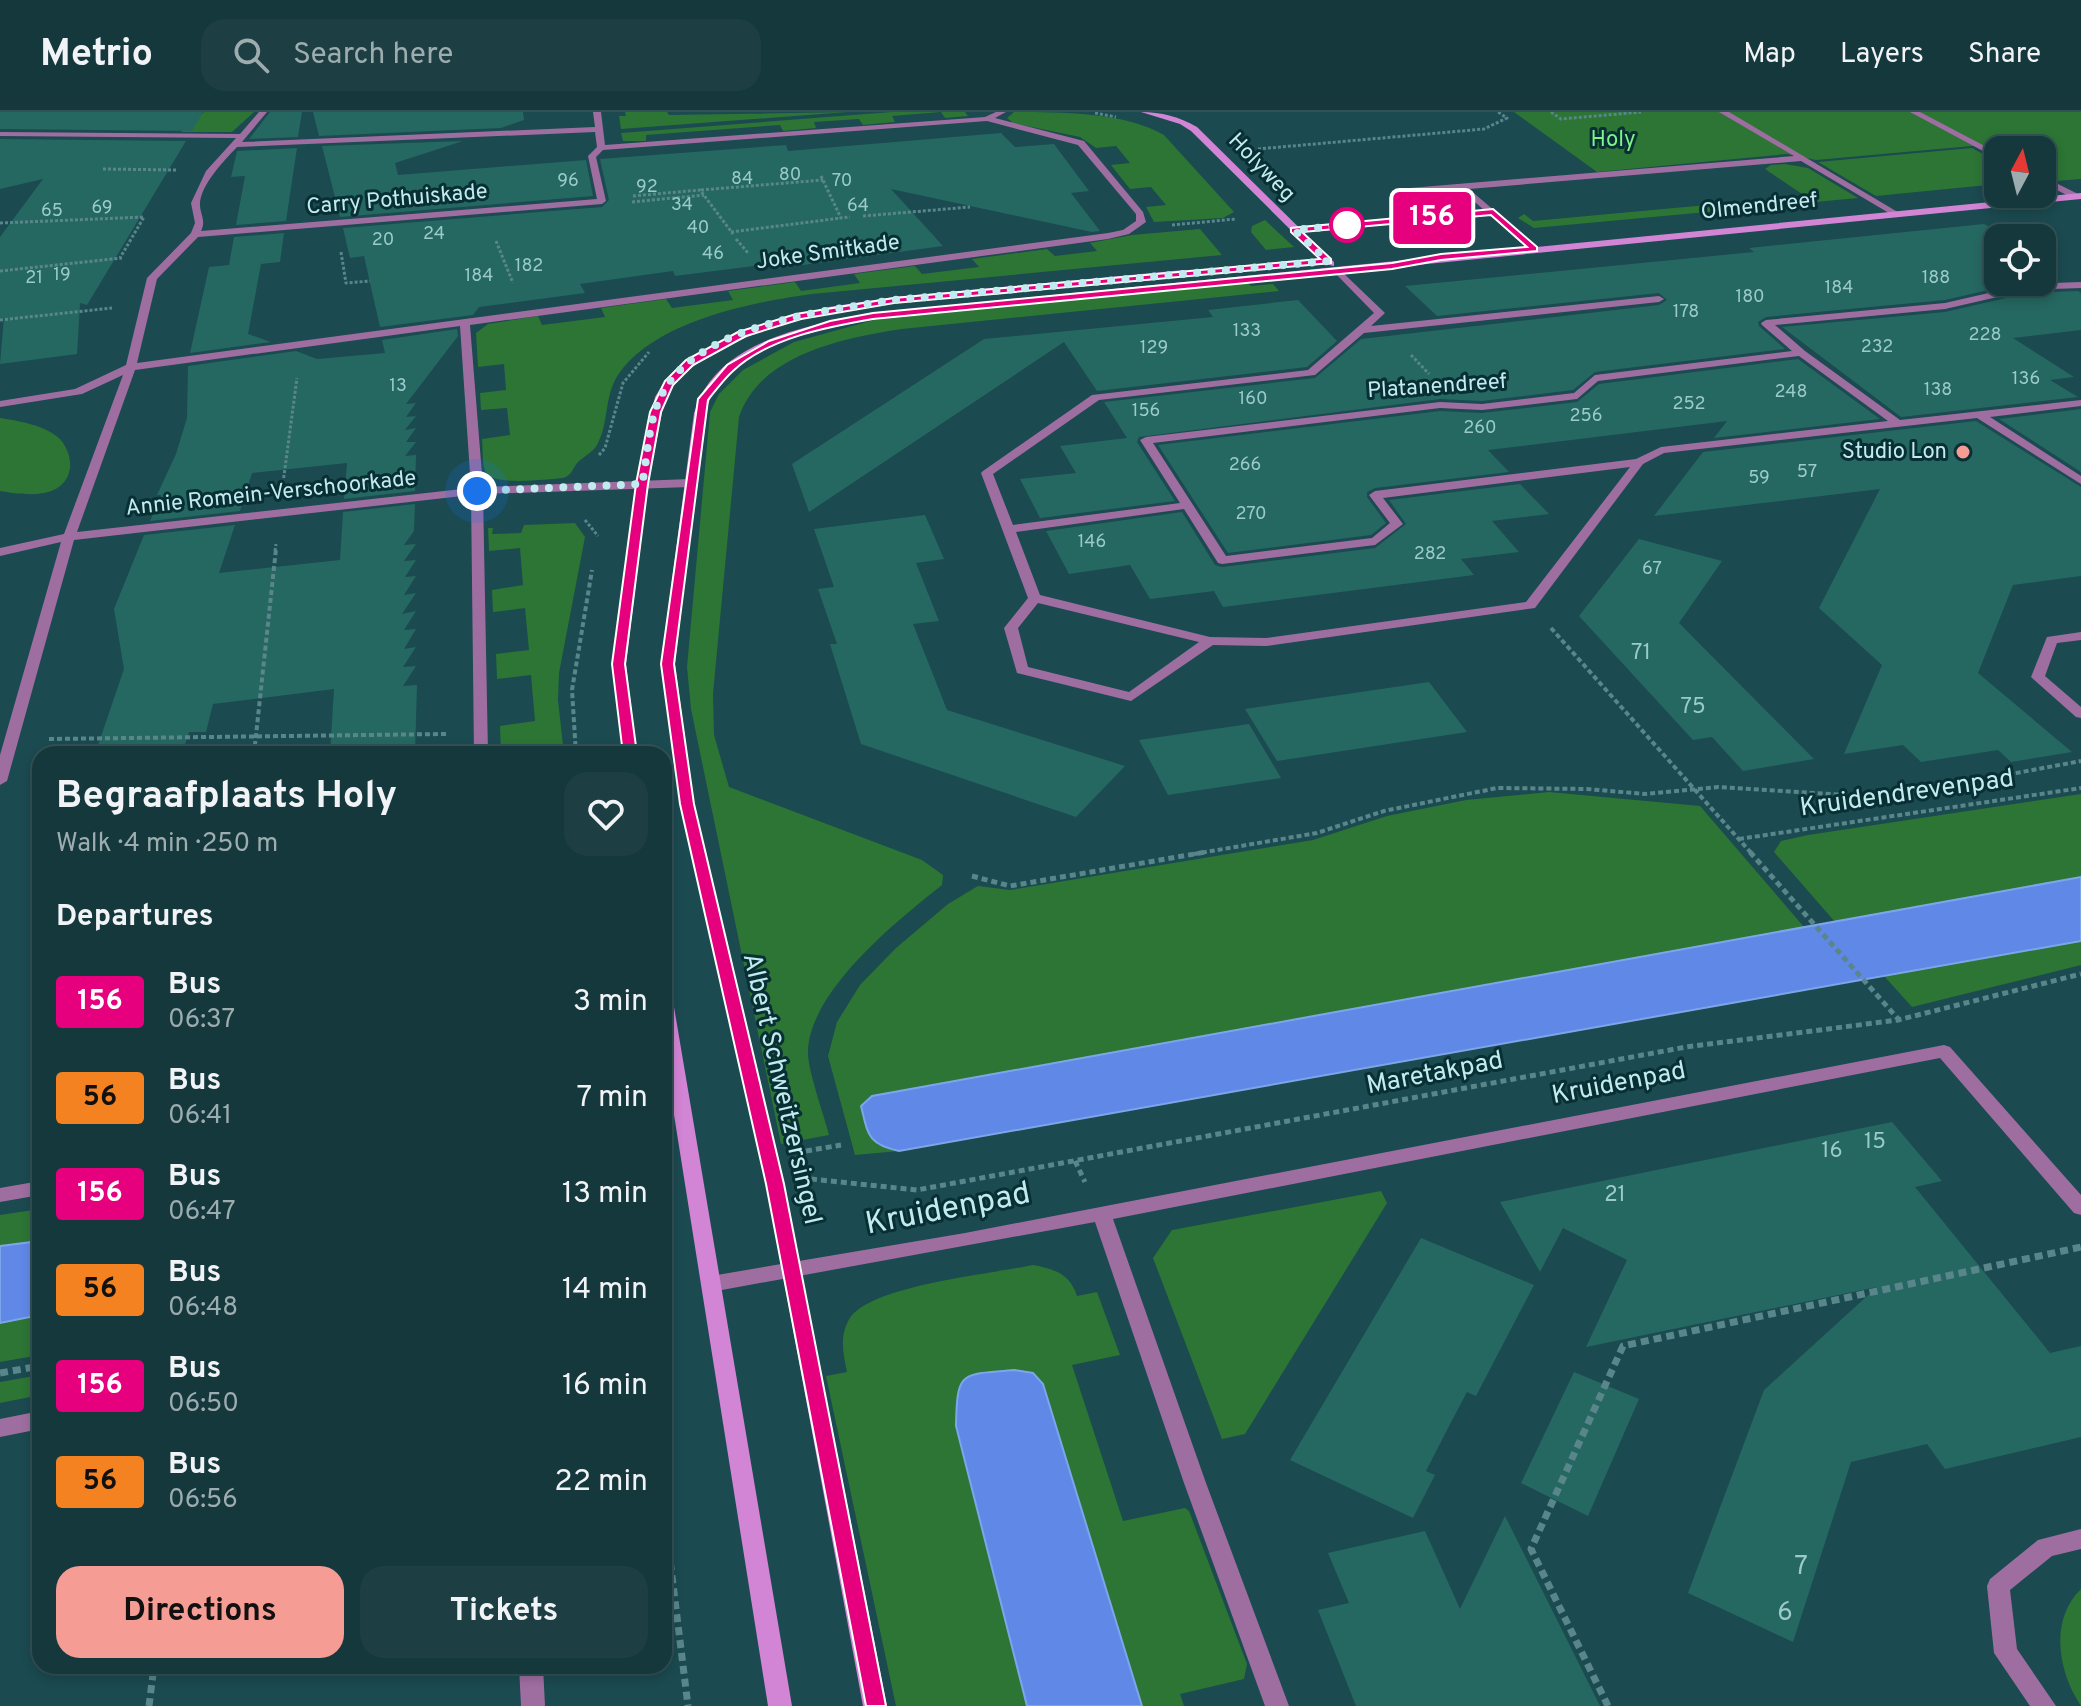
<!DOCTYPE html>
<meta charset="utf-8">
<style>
:root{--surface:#14383c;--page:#1d3f43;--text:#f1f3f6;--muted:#9dacaf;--line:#335256;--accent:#f59c94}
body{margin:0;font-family:Overpass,sans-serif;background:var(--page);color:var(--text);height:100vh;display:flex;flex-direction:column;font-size:30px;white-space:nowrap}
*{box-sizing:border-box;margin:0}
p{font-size:26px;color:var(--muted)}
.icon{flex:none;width:44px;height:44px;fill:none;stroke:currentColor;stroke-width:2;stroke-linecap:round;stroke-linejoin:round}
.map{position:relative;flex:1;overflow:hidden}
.side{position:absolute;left:32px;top:634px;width:640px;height:928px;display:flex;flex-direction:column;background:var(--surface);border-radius:24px;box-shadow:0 4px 12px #0003,0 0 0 2px var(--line)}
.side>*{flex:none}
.badge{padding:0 16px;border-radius:6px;font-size:28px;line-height:52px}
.needle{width:52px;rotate:7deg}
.controls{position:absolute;left:1984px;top:24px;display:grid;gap:16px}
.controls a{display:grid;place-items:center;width:72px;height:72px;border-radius:16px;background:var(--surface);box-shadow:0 4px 12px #0003,0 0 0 2px var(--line);font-size:40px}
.you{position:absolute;width:40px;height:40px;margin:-20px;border:6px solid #fff;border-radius:50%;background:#1a73e8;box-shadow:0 0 0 12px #1a73e833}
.map>.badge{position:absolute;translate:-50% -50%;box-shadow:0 0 0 4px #fff}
h2{padding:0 24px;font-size:30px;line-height:72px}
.round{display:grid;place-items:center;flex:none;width:84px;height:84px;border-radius:24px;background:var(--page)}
.summary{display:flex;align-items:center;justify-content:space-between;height:136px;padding:0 24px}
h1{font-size:38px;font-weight:700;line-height:60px}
.primary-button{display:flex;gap:16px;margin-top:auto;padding:16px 24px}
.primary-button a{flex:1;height:92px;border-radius:24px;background:var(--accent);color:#111;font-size:32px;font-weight:700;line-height:92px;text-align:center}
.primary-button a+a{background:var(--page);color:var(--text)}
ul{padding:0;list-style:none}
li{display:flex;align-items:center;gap:24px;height:96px;padding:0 24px}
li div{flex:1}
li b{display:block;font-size:30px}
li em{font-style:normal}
li .badge{min-width:88px;font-weight:700;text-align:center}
header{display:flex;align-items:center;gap:48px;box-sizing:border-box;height:112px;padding:0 40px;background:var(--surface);border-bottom:2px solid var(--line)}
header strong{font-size:38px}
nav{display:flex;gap:44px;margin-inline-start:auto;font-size:28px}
.search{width:560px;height:72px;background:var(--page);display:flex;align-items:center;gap:20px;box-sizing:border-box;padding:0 28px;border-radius:24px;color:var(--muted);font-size:30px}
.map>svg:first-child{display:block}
.green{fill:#2c7534}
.water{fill:#6088e7;stroke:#7da6ea;stroke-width:2}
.building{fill:#256861}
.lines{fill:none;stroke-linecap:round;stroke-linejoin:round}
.path-far3{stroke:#59868b;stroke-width:3;stroke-dasharray:3 2;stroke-linecap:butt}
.path-far2{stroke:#59868b;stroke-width:4;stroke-dasharray:5 3;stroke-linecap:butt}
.path-far1{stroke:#59868b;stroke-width:5;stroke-dasharray:6 4;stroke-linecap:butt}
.path{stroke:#59868b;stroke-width:7;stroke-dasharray:8 5;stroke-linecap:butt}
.lane{fill:#9f6ea1;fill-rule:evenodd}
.street{fill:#9f6ea1;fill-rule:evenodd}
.secondary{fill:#d284d5;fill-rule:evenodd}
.line{fill:#e6007e;stroke:#fff;stroke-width:2}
.walk{stroke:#c2ebf0;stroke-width:8;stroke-dasharray:0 14.4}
.stop-dot{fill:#fff;stroke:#e6007e;stroke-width:4}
.poi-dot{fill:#f59c94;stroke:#082f33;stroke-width:3}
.labels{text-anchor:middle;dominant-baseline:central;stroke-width:6;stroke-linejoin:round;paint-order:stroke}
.far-number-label{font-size:18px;fill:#9bcacc}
.far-park-label{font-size:22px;fill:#7ff489;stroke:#082f33}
.far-street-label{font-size:22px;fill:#c2ebf0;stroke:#082f33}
.far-poi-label{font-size:22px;fill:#c2ebf0;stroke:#082f33;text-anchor:end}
.number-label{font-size:22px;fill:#9bcacc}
.street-label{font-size:26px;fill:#c2ebf0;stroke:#082f33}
.near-number-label{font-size:26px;fill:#9bcacc}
.near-street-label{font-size:32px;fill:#c2ebf0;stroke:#082f33}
</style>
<header>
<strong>Metrio</strong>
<div class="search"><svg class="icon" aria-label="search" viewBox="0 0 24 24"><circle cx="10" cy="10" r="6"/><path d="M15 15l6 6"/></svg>Search here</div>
<nav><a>Map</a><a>Layers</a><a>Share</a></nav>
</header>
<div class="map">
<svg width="2081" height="1594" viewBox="0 0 2081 1594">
<rect width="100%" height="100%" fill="#1b4a50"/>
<path class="green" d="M204 0H254L232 20H181Z
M625 0H667L669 3 848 0 621 17 619 4H626Z
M892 0H965L968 4 945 6 941 0 892 4 895 10 863 13 859 7 814 10 816 16 783 19 780 13 646 23V29H623L621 21Z
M1014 0C1059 0 1125 0 1164 23L1234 100 1223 106 1154 110 1146 95 1166 93 1151 75 1130 77 1111 53 1130 51 1116 34 1096 36 1080 25 1013 11 1007 6Z
M1514 0H2081V67L2057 69 2042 62V38H1998V40L1983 33 1816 48 1787 42 1597 60Z
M1972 36 1998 50V72L1876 84 1818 50Z
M1785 52 1808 56 1858 86 1534 116 1518 106 1524 102 1533 109 1805 84 1765 57 1771 53Z
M1265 108 1294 135 1266 138 1251 120 1252 114Z
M1200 117 1222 143 812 182C753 190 654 209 618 263 604 284 609 312 597 333 593 340 585 344 579 349 572 356 573 363 563 366 548 367 490 375 485 359 482 350 483 337 482 327L510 323 507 296 481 298 480 281 506 278 504 252 478 255 476 221 488 212 538 204 542 213 605 205 601 196 666 187 672 196 733 188 728 179 795 170 801 179 860 171 854 162 915 154 922 162 979 155 972 147 1047 137 1055 144 1097 139 1090 131 1132 123Z
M1247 171 1251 174 1273 172 1279 179 902 217C844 226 760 242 739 305L713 582 714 623 729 675 922 748 943 763 942 773C898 808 810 878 808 939 807 957 824 1003 829 1023L781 1032 691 597 687 555 710 300 719 282 743 258 794 230 874 208Z
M0 306C19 309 45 313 60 327 67 335 71 346 70 356 65 389 23 383 0 379Z
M575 411 585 425 559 561 558 588 564 642H501L500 614 535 609 531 563 497 567 496 542 529 538 525 496 493 500 492 478 523 473 520 436 489 439 488 416H493L492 422 521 421 524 413Z
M1549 680 1700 694 1804 815 1332 903 872 984 861 994C868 1022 868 1032 899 1039L855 1043 828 944 837 910 860 873 896 836 948 792 978 774 1010 778 1313 728 1387 704 1466 688Z
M2081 682V765L1835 810 1774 740 1781 729 1808 723Z
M2081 829V853L1912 895 1884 864Z
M1381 1079 1387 1091 1245 1322 1222 1327 1153 1146 1172 1118Z
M40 1097V1129L0 1134V1103Z
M1033 1153C1055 1157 1070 1162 1077 1184L1097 1180 1120 1243 1072 1253 1123 1409 1185 1396 1189 1399 1247 1552 1244 1567 1180 1582 1184 1594H1142L1043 1272 956 1314 1027 1594H896L826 1264 847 1260C843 1241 839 1223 850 1206 872 1173 992 1162 1033 1153Z
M40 1203V1243L0 1250V1211Z
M40 1263V1283L0 1291V1270Z
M2081 1477V1594C2058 1560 2049 1508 2081 1477Z"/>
<path class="water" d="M2081 765V829L899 1039C867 1032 868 1022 861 994L872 984Z
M40 1129V1203L0 1211V1134Z
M1014 1258 1033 1261 1043 1272 1142 1594H1027L956 1314C957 1257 961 1263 1014 1258Z"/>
<path class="building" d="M0 0H203L192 19 0 17Z
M270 0H302L298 25 249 27Z
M313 0H523L524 8 501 16 319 24Z
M1001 21 1015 35 1054 32 1089 79 1071 81 1100 119 1092 120 891 77 943 134 774 157 770 152 675 164 673 159 580 172 585 181 479 195 473 203 380 215 364 144 350 146 343 116 602 95 609 88 600 47 786 33 788 39Z
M0 27 186 29 87 193 80 191 77 242 0 252 4 206 0 207V125L43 67 0 77Z
M463 29 395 51 398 63 586 48 593 84 340 105 322 34Z
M297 36 286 109 236 113 245 64 231 65 237 39Z
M1984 112 2010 126H1998V170H2023L1945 188 1766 205 1758 210 1759 214 1785 237 1595 260 1573 278 1482 289 1440 287 1139 325 1137 330 1175 389 1040 406 1020 367 1076 361 1060 334 1127 326 1104 290 1315 266 1361 227 1659 193 1667 188 1659 181 1437 204 1405 174 1754 140 1749 136Z
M284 121 280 150 261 152 248 222 271 230 190 241 209 155 229 153 234 125Z
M2078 179 2081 181V218L2013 226 2074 265 2050 268 2078 285 1901 305 1782 215 1945 200 2028 181Z
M1298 188 1337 229 1307 255 1097 279 1064 230 809 400 792 352 984 227 1213 205 1208 198Z
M457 217 458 224 406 292 416 291 406 305 416 304 405 318 416 316 406 330H416L405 344 416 343 415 379 344 387 347 351 252 361 240 399 150 409 161 383H157L176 342 187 306 188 254 296 239 317 247 385 241 382 228Z
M1798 247 1880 307 1714 326 1727 309 1488 338 1509 360 1375 376 1367 380V385L1386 411 1371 423 1228 441 1158 333 1440 299 1482 301 1577 290 1599 272Z
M2081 297V360L1999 307Z
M1976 309 2081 375V464L2013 473 1978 561 2072 640 2011 650 1998 638 1921 650 1903 633 1844 642 1882 553 1819 496 1880 377 1654 404 1703 340Z
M1520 372 1549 402 1492 409 1519 440 1461 447 1474 463 1223 495 1214 479 1150 487 1130 453 1069 462 1046 419 1182 400 1215 453 1222 455 1375 436 1406 412 1389 388Z
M415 392 414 419 404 433 416 432 404 449 416 448 405 465 416 464 404 483 416 481 402 502 416 499 404 518 416 517 404 537 416 535 403 555 416 554 403 574 417 573 415 642H330L334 577 213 592 206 620H189L182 642H95L124 557 114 497 144 423 235 413 219 461 340 448 343 400Z
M925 403 944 447 916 451 939 509 913 512 947 598 1125 654 1076 705 861 632 830 532H837L818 477 834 475 814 417Z
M1639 427 1722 449 1679 511 1814 647 1743 659 1712 625 1693 628 1579 504Z
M1429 570 1467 620 1277 649 1245 597Z
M1249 612 1281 666 1168 683 1139 628Z
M1892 1010 1942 1069 1915 1075 2050 1241 2081 1234V1325L1945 1357 1927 1332 1851 1350 1793 1530 1688 1481 1764 1278 1877 1175 1586 1235 1627 1148 1563 1116 1540 1160 1500 1090Z
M1421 1126 1534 1173 1476 1284 1467 1280 1447 1318 1426 1359 1435 1363 1413 1406 1290 1348Z
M1574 1260 1639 1287 1588 1404 1521 1371Z
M1505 1404 1600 1594H1356L1318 1498 1349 1491 1328 1441 1425 1419 1460 1497Z"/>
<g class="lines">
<path class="path-far3" d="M1551 0 1561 7 1641 0
M1095 1 1116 5
M1258 37 1484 17 1507 6 1498 0
M103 57 177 58
M821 64 841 106 850 105
M701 78 823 68
M633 84 700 78 733 122
M632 90 704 83
M863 104 970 95
M0 111 144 105 120 146
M1172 113 1236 107
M731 120 841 106
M736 127 748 141
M496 129 513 171
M341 140 346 171 370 169
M0 159 122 146
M0 208 112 196
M1411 243 1429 262
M599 343 605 336 623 271 649 240
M283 371 297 266
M585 408 598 424
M275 439 276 432"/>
<path class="path-far2" d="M1551 516 1752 742
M49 627 446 622
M254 642 276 437
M576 642 572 578 592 458
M1739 727 2081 676
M1194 742 1317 721 1384 699 1497 676 1587 677 1645 682 1718 675 1864 684 1941 675 2081 649"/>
<path class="path-far1" d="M1750 740 1900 909
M972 764 1010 774 1206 740
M806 1039 841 1033
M1075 1049 1085 1070
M811 1067 917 1078 1686 935 1898 908 2081 862"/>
<path class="path" d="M0 1261 40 1254
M664 1399 688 1594
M149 1594 154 1554
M1608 1594 1531 1437 1623 1234 2081 1135"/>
<path class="lane" d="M1719 0H1729L1901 102 1894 104 1801 49 1469 77 1537 135 1539 137 1534 140 1489 103 1294 121 1289 118 1294 115 1484 98 1460 77 1395 82 1394 80 1398 77 1794 44Z
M1910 0H1920L1998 41V47Z
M2042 64 2078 82 2079 84 2072 86 2042 70Z"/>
<path class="street" d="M259 0H267L242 30 595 15 593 0H601L605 33 985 5 996 0H1006L995 6 1084 29 1143 100 1146 110 1129 122 1108 127 470 213 483 375 690 367 696 371 690 375 483 382 488 642H474L471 383 74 428 7 669 0 673V643L61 430 0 444V436L64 422 123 263 82 282 0 295V289L75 277 126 253 147 166 191 121 195 111 191 91 206 59 236 26 0 24V20L240 22ZM987 9 1078 33 1136 102V109L1123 118 1108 121 137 251 157 167 198 125 602 92 606 89 596 45 603 38ZM595 20 597 35 588 44 597 87 201 119C206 109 201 104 200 94 199 74 224 49 237 35ZM460 214 471 376 77 420 135 258Z
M1338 156 1385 201 1371 214 1659 184 1664 187 1659 190 1364 221 1315 263 1099 288 993 362 1013 413 1180 391 1140 328 1146 325 1440 290 1482 292 1574 281 1595 263 1792 239 1762 213 1761 211 1766 208 1945 191 2028 172 2081 170V176L2028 178 1945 197 1775 213 1805 239 1900 308 2081 288V294L1990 305 2081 364V372L1977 306 1664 341 1643 352 1535 496 1266 534 1213 533 1131 589 1017 561 1004 516 1028 486 981 361 983 359 1092 283 1308 258 1374 201 1335 161V157ZM1799 244 1888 309 1661 335 1636 347 1375 379 1369 383 1390 411 1372 426 1226 444 1153 331 1440 296 1482 298 1577 287 1598 269ZM1630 355 1526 490 1266 526 1210 525 1040 483 1016 420 1184 397 1218 451 1222 452 1375 433 1403 412 1383 386ZM1038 491 1199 530 1129 580 1028 555 1018 516Z
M2081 520V528L2057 531 2045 564 2081 595V606L2076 605 2031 565 2047 525Z
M1944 933 1950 935 2081 1083V1103L2074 1101 1940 946 1113 1107 1206 1371 1289 1594H1265L1184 1371 1095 1110 711 1180 704 1177 701 1172 704 1167 711 1164 965 1121Z
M40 1069V1083L0 1090V1076Z
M40 1299V1317L0 1325V1307Z
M2081 1417V1437L2052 1444 2010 1478 2017 1537 2056 1594H2030L1994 1541 1987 1474 1990 1467 2038 1428Z
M519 1554H543L545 1594H521Z"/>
<path class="secondary" d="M1141 0C1161 0 1180 5 1197 15L1334 150V154L1325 152 1232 159V155L1235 154 1320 147 1191 19 1180 12Z
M2081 81V87L873 207C820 217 748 230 715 278 710 285 708 294 704 301L675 552 694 692 784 1072 887 1594H863L766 1072 680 692 661 552 694 301C697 293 700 285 704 278 737 224 817 212 873 201Z
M1184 158 1187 159V163C1060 186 739 169 665 285L648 372 626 552 637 642H623L612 552 636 372 655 285 665 269 686 248 738 220 829 195 894 185Z
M664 877 672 883 792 1594H768L664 940Z"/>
</g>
<path class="line" d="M1493 97 1537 135V139L1441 148 1392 157 873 207C827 215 768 226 733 259 724 267 716 278 708 288L674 552 694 692 784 1072 886 1594H866L766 1072 680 692 661 552 698 287 727 253 769 229 830 209 873 201 1392 151 1441 142 1527 135 1491 103 1302 120 1331 147V151L894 191 801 207 746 224 693 253 673 273 661 300 648 372 625 552 637 642 630 646 623 642 612 552 636 372 650 300 665 269 686 248 738 220 796 202 894 186 1320 147 1291 120V116Z"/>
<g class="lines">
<path class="walk" d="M477 379 642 372C648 344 648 308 662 282 699 212 824 199 894 188L1328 149 1294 118 1347 113"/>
</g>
<circle class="stop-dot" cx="1347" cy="113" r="16"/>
<circle class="poi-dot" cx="1963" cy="340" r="8"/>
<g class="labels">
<g class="far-number-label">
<text x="790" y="63">80</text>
<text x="742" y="67">84</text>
<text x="568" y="69">96</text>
<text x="842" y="69">70</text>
<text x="647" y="75">92</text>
<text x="682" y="93">34</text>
<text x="858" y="94">64</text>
<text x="102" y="96">69</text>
<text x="52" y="99">65</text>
<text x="698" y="116">40</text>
<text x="434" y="122">24</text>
<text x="383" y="128">20</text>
<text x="713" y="142">46</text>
<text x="529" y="154">182</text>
<text x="62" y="163">19</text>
<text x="479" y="164">184</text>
<text x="34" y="166">21</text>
<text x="1936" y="166">188</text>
<text x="1839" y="176">184</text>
<text x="1750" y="185">180</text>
<text x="1686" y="200">178</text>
<text x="1247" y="219">133</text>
<text x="1985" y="223">228</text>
<text x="1877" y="235">232</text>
<text x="1154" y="236">129</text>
<text x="2026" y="267">136</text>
<text x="398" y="274">13</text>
<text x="1938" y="278">138</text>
<text x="1791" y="280">248</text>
<text x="1253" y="287">160</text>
<text x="1689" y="292">252</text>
<text x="1146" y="299">156</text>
<text x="1586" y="304">256</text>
<text x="1480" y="316">260</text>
<text x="1245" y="353">266</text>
<text x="1807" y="360">57</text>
<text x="1759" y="366">59</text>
<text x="1251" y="402">270</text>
<text x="1092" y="430">146</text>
<text x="1430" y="442">282</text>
<text x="1652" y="457">67</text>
</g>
<g class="far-park-label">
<text x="1613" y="28">Holy</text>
</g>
<g class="far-street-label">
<text transform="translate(1261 56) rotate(46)">Holyweg</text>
<text transform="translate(397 88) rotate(-5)">Carry Pothuiskade</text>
<text transform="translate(1759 95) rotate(-6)">Olmendreef</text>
<text transform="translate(828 141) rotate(-8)">Joke Smitkade</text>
<text transform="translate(1437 275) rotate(-4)">Platanendreef</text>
<text transform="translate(271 382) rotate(-6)">Annie Romein-Verschoorkade</text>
</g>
<g class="far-poi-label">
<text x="1947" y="340">Studio Lon</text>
</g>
<g class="number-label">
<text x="1641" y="541">71</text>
<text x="1693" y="595">75</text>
<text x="1875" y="1030">15</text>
<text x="1832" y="1039">16</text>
<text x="1615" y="1083">21</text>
</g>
<g class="street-label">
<text transform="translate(1907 682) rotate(-8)">Kruidendrevenpad</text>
<text transform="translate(1435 962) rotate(-11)">Maretakpad</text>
<text transform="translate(1619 972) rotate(-11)">Kruidenpad</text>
<text transform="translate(781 977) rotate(77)">Albert Schweitzersingel</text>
</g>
<g class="near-number-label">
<text x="1801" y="1455">7</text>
<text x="1785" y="1501">6</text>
</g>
<g class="near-street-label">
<text transform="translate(948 1098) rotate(-11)">Kruidenpad</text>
</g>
</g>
</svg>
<div class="controls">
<a><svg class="needle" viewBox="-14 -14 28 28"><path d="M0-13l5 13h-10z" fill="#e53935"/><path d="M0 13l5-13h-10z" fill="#9dacaf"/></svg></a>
<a><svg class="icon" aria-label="locate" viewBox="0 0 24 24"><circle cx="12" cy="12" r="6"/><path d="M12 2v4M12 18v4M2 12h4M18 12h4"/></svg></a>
</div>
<div class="you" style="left:477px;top:379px"></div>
<b class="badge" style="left:1432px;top:106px;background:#e6007e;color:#fff">156</b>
<section class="side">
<div class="summary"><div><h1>Begraafplaats Holy</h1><p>Walk · 4 min · 250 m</p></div><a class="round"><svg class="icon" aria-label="heart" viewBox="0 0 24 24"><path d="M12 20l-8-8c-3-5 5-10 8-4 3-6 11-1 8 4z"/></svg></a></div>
<h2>Departures</h2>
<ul>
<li><span class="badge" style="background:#e6007e;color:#fff">156</span><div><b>Bus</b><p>06:37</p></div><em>3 min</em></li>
<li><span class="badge" style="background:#f58220;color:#111">56</span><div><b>Bus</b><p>06:41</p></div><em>7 min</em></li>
<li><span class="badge" style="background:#e6007e;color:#fff">156</span><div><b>Bus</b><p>06:47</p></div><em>13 min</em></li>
<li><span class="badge" style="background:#f58220;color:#111">56</span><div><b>Bus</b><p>06:48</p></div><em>14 min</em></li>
<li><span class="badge" style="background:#e6007e;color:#fff">156</span><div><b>Bus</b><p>06:50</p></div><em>16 min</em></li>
<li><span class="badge" style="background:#f58220;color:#111">56</span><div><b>Bus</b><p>06:56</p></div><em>22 min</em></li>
</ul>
<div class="primary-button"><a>Directions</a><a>Tickets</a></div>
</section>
</div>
